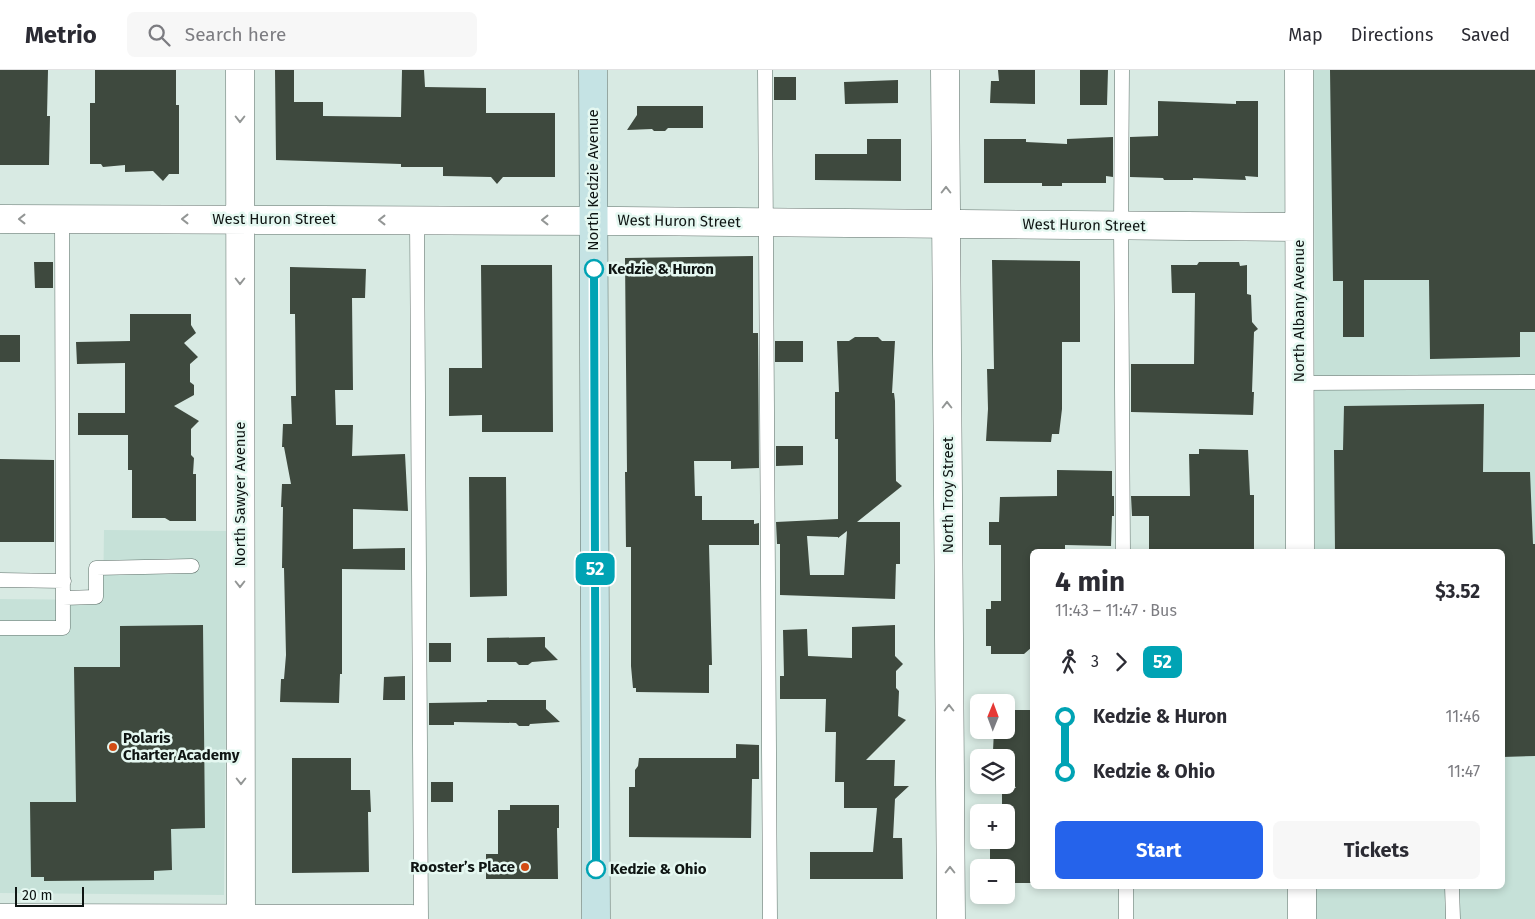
<!DOCTYPE html>
<meta charset="utf-8">
<style>
:root{--surface:#fff;--page:#f7f7f7;--text:#2b2b33;--muted:#7c7c81;--line:#e1e1e2;--accent:#2563eb}
body{margin:0;font-family:"Fira Sans",sans-serif;background:var(--page);color:var(--text);height:100vh;display:flex;flex-direction:column;font-size:19px;white-space:nowrap}
*{box-sizing:border-box;margin:0}
p{font-size:16px;color:var(--muted)}
.icon{flex:none;width:28px;height:28px;fill:none;stroke:currentColor;stroke-width:2;stroke-linecap:round;stroke-linejoin:round}
.map{position:relative;flex:1;overflow:hidden}
.sheet{position:absolute;left:1030px;top:479px;width:475px;height:340px;display:flex;flex-direction:column;background:var(--surface);border-radius:8px;box-shadow:0 2px 8px #0003}
.sheet>*{flex:none}
.badge{padding:0 10px;border-radius:8px;font-size:18px;line-height:32px}
.needle{width:32px;rotate:1deg}
.controls{position:absolute;left:970px;top:624px;display:grid;gap:10px}
.controls a{display:grid;place-items:center;width:45px;height:45px;border-radius:8px;background:var(--surface);box-shadow:0 2px 8px #0003;font-size:25px}
.scale{position:absolute;left:15px;bottom:12px;width:69px;box-sizing:border-box;padding-left:5px;border:2px solid #0f1513;border-top:0;font-size:14px;line-height:18px;white-space:nowrap;color:#0f1513;-webkit-text-stroke:4px #e5f8f1;paint-order:stroke}
.map>.badge{position:absolute;translate:-50% -50%;box-shadow:0 0 0 2px #fff}
.legs{display:flex;align-items:center;gap:8px;height:55px;padding:0 25px;font-size:16px}
.legs p{margin-inline-start:auto}
.headline{display:flex;align-items:center;justify-content:space-between;height:85px;padding:0 25px}
h1{font-size:28px;font-weight:700;line-height:38px}
.button{display:flex;gap:10px;margin-top:auto;padding:10px 25px}
.button a{flex:1;height:58px;border-radius:8px;background:var(--accent);color:#fff;font-size:20px;font-weight:700;line-height:58px;text-align:center}
.button a+a{background:var(--page);color:var(--text)}
ul{padding:0 25px;list-style:none}
li{display:flex;align-items:center;gap:18px;height:55px;font-size:19px}
li i{display:grid;place-items:center;width:8px;height:100%;margin:0 6px;background:currentColor}
li i::after{content:'';width:12px;height:12px;margin:-6px;border:4px solid;border-radius:50%;background:var(--surface)}
li p{margin-inline-start:auto}
li:first-child i{background:linear-gradient(#0000 50%,currentColor 0)}
li:last-child i{background:linear-gradient(currentColor 50%,#0000 0)}
header{display:flex;align-items:center;gap:30px;box-sizing:border-box;height:70px;padding:0 25px;background:var(--surface);border-bottom:1px solid var(--line)}
header strong{font-size:24px}
nav{display:flex;gap:28px;margin-inline-start:auto;font-size:18px}
.search{width:350px;height:45px;background:var(--page);display:flex;align-items:center;gap:12px;box-sizing:border-box;padding:0 18px;border-radius:8px;color:var(--muted);font-size:19px}
.map>svg:first-child{display:block}
.built{fill:#c6e1d8}
.building{fill:#3e493e;fill-rule:evenodd}
.lines{fill:none;stroke-linecap:round;stroke-linejoin:round}
.lane-casing{stroke:#5f6f69;stroke-width:15}
.street-casing{stroke:#5f6f69;stroke-width:29}
.secondary-casing{stroke:#5f6f69;stroke-width:29}
.lane{stroke:#fff;stroke-width:14}
.street{stroke:#fff;stroke-width:28}
.secondary{stroke:#c5e3e4;stroke-width:28}
.oneway{stroke:#939695}
.line-1-casing{stroke:#fff;stroke-width:11}
.line-1{stroke:#00a3b4;stroke-width:8}
.stop-1-dot{fill:#fff;stroke:#00a3b4;stroke-width:2.5}
.poi-dot{fill:#d24c14;stroke:#e5f8f1;stroke-width:2}
.labels{text-anchor:middle;dominant-baseline:central;stroke-width:5;stroke-linejoin:round;paint-order:stroke}
.street-label{font-size:15px;fill:#0f1513;stroke:#e5f8f1}
.stop-label{font-size:15px;font-weight:bold;fill:#0f1513;stroke:#e5f8f1;text-anchor:start}
.poi-label{font-size:15px;font-weight:bold;fill:#0f1513;stroke:#e5f8f1;text-anchor:start}
</style>
<header>
<strong>Metrio</strong>
<div class="search"><svg class="icon" aria-label="search" viewBox="0 0 24 24"><circle cx="10" cy="10" r="6"/><path d="M15 15l6 6"/></svg>Search here</div>
<nav><a>Map</a><a>Directions</a><a>Saved</a></nav>
</header>
<div class="map">
<svg width="1535" height="849" viewBox="0 0 1535 849">
<rect width="100%" height="100%" fill="#d8eae3"/>
<path class="built" d="M1314 0H1535V849H1315V816H1502V481H1315Z
M104 460 228 461 224 825 0 823V529L103 530Z"/>
<path class="building" d="M0 0H48L47 46H50L49 95H0Z
M95 0H176V35H179V104H169L163 111 153 101 125 102V95L103 97 101 94H90V33H95Z
M275 0H294V32H323V46L401 47 402 0H424L425 17 486 18V43H555V107H503L497 114 491 107 443 106V97H401V94L276 90Z
M998 0H1035V34L990 33 991 11H999Z
M1080 0H1108L1107 35H1080Z
M1330 0H1535V262H1520V287L1430 289 1429 210H1364V267H1343V211H1333Z
M774 7H796V30H774Z
M898 10V33L845 34 844 12Z
M1158 31 1236 34V31H1258V107L1245 106 1246 110 1193 108V110H1164L1163 108 1130 107V67L1158 66Z
M637 36H703V58H668L665 61H654L652 59 627 60 637 45Z
M1113 67V107L1106 106V113H1062V116H1042V113H984V69H1026V72L1067 74V69Z
M867 69H901V111L815 110V84H867Z
M753 186V263H758L759 398 731 399V391H694L695 426H702V450H754V454L759 453V475H709L712 595H709V623L636 622V618H633L631 596V477H626L625 402H627L625 188Z
M992 190 1080 191V272H1062V339L1059 364H1052L1051 372 986 371 988 339 987 299H994Z
M34 192H53V218H35Z
M1199 192H1239L1240 196 1247 195V224L1251 225 1252 252 1258 259 1254 262 1252 322H1254L1253 345 1131 342V294H1194L1195 223H1172L1171 195H1197Z
M481 195H552L553 362H482V345L449 346V298H482Z
M290 197 366 199 365 228H352L353 320H335L336 355H353L352 386 405 384 408 441 353 439V479L405 478V500L342 499V604H340L339 633 280 632 281 609H284L286 585 284 498H282L283 437H281L282 414H291L284 377H282L283 354H292L291 326H296L295 244H290Z
M130 244H191V255L196 263 184 273 198 287 190 294V312L194 315V325L174 336 199 351 191 359V385L194 388 193 404H196V451H170L165 448H132V400H128V365H78V343H125V293L77 294 76 272 130 271Z
M0 265H20V292H0Z
M855 267H878L882 271H895L892 323H894L895 331 896 411 902 416 857 452H900V494H896L895 529 780 525V474H777L776 452 838 449V369H835V322H839L837 271H849ZM847 461 844 505H810L807 466 838 467V468Z
M775 271H803V292H775Z
M1484 334 1483 402H1530L1533 474H1535V686L1502 687V481H1335L1334 380H1343L1344 336Z
M776 376H803V395L776 396Z
M1199 379 1248 380 1250 425H1254V481H1192V479H1149V446H1132L1131 426H1190L1189 384H1199Z
M0 389 54 390V472H0Z
M1057 400 1112 401V426H1114V446H1112L1111 476 1065 475V481H1032V577L1024 584H991V576H986V539H991V531H1001V475H989V452H999L1000 427 1057 426Z
M469 407H506L507 526 470 527Z
M203 555 205 758 171 759 172 800 154 801V810L44 811V807H31L30 732H76L74 597H120V556Z
M895 555V586L903 594 896 601V618L899 621 898 646 906 650 866 690H895L894 716H909L895 729 893 768H902L903 809H810V782H873L877 738H844V712H835L836 662H825L826 629H780V606H784L783 560 807 559 808 586 852 588V557Z
M545 567V577L558 590 532 592 528 595H519L516 592H487V568Z
M429 573H451V592H429Z
M405 606V630H383L384 607Z
M487 630H546V639L560 652 530 654 529 656H519L516 653 454 652V655H429V633L487 632Z
M1006 640H1032V813H1006V798H990V772H1002V770H1006V742H1002V718H1016L1006 702V688H997L993 681 994 660H1006Z
M736 674 759 675V709H752L751 768 629 767V717H635V700L638 696 639 688H736Z
M292 688H351V720H370L371 742H368L369 802 292 803Z
M431 712H453V732H431Z
M510 735H559V758H557L558 809H486V784H498V740H510Z"/>
<g class="lines">
<g class="lane-casing">
<path id="lane" d="M765 0 770 849
M1122 0 1121 155 1123 481
M417 150 421 849
M1299 313 1535 312
M0 510 64 511
M63 528 96 527V498L192 496
M0 558H63L62 149
M1126 816V849
M1452 816 1453 849"/>
</g>
<g class="street-casing">
<path id="street" d="M240 0 241 849
M945 0 951 849
M1299 0 1300 481
M0 149 620 151 1299 157
M1302 816V849
M0 848 412 849"/>
</g>
<g class="secondary-casing">
<path id="secondary" d="M593 0 596 849"/>
</g>
<use href="#lane" class="lane"/>
<use href="#street" class="street"/>
<use href="#secondary" class="secondary"/>
</g>
<defs><path id="oneway-chevron" d="M-2-3.5L2.5 0L-2 3.5" fill="none" stroke-width="1.6" stroke-linecap="round" stroke-linejoin="round" transform="scale(1.25)"/></defs>
<g class="oneway">
<use href="#oneway-chevron" transform="translate(240 49) rotate(90)"/>
<use href="#oneway-chevron" transform="translate(946 120) rotate(-90)"/>
<use href="#oneway-chevron" transform="translate(22 149) rotate(-180)"/>
<use href="#oneway-chevron" transform="translate(185 149) rotate(-180)"/>
<use href="#oneway-chevron" transform="translate(382 150) rotate(-180)"/>
<use href="#oneway-chevron" transform="translate(545 150) rotate(-180)"/>
<use href="#oneway-chevron" transform="translate(240 211) rotate(90)"/>
<use href="#oneway-chevron" transform="translate(947 335) rotate(-90)"/>
<use href="#oneway-chevron" transform="translate(240 514) rotate(90)"/>
<use href="#oneway-chevron" transform="translate(949 638) rotate(-90)"/>
<use href="#oneway-chevron" transform="translate(241 711) rotate(90)"/>
<use href="#oneway-chevron" transform="translate(950 800) rotate(-90)"/>
</g>
<g class="lines">
<g class="line-1-casing">
<path id="line-1" d="M594 199 596 799"/>
</g>
<use href="#line-1" class="line-1"/>
</g>
<g class="stop-1-dot">
<circle cx="594" cy="199" r="9"/>
<circle cx="596" cy="799" r="9"/>
</g>
<g class="poi-dot">
<circle cx="113" cy="677" r="5"/>
<circle cx="525" cy="797" r="5"/>
</g>
<g class="labels">
<g class="street-label">
<text transform="translate(593 110) rotate(-90)">North Kedzie Avenue</text>
<text x="274" y="149">West Huron Street</text>
<text transform="translate(679 151) rotate(1)">West Huron Street</text>
<text transform="translate(1084 155) rotate(1)">West Huron Street</text>
<text transform="translate(1299 241) rotate(-90)">North Albany Avenue</text>
<text transform="translate(240 424) rotate(-90)">North Sawyer Avenue</text>
<text transform="translate(948 425) rotate(-90)">North Troy Street</text>
</g>
<g class="stop-label">
<text x="608" y="199">Kedzie &amp; Huron</text>
<text x="610" y="799">Kedzie &amp; Ohio</text>
</g>
<g class="poi-label">
<text x="123" y="668">Polaris<tspan x="123" dy="17">Charter Academy</tspan></text>
<text x="515" y="797" text-anchor="end">Rooster’s Place</text>
</g>
</g>
</svg>
<div class="controls">
<a><svg class="needle" viewBox="-14 -14 28 28"><path d="M0-13l5 13h-10z" fill="#e53935"/><path d="M0 13l5-13h-10z" fill="#7c7c81"/></svg></a>
<a><svg class="icon" aria-label="layers" viewBox="0 0 24 24"><path d="M12 4l9 5-9 5-9-5zM3 14l9 5 9-5"/></svg></a>
<a>+</a>
<a>−</a>
</div>
<div class="scale">20 m</div>
<b class="badge" style="left:595px;top:499px;background:#00a3b4;color:#fff">52</b>
<section class="sheet">
<div class="headline"><div><h1>4 min</h1><p>11:43 – 11:47 · Bus</p></div><b>$3.52</b></div>
<div class="legs"><svg class="icon" aria-label="walk" viewBox="0 0 24 24"><circle cx="13" cy="4" r="2"/><path d="M13 8l-2 6 4 7M11 14l-3 7M7 12l3-4h3l4 4"/></svg>3<svg class="icon" aria-label="forward" viewBox="0 0 24 24"><path d="M9 5l7 7-7 7"/></svg><b class="badge" style="background:#00a3b4;color:#fff">52</b></div>
<ul>
<li><i style="color:#00a3b4"></i><b>Kedzie &amp; Huron</b><p>11:46</p></li>
<li><i style="color:#00a3b4"></i><b>Kedzie &amp; Ohio</b><p>11:47</p></li>
</ul>
<div class="button"><a>Start</a><a>Tickets</a></div>
</section>
</div>
